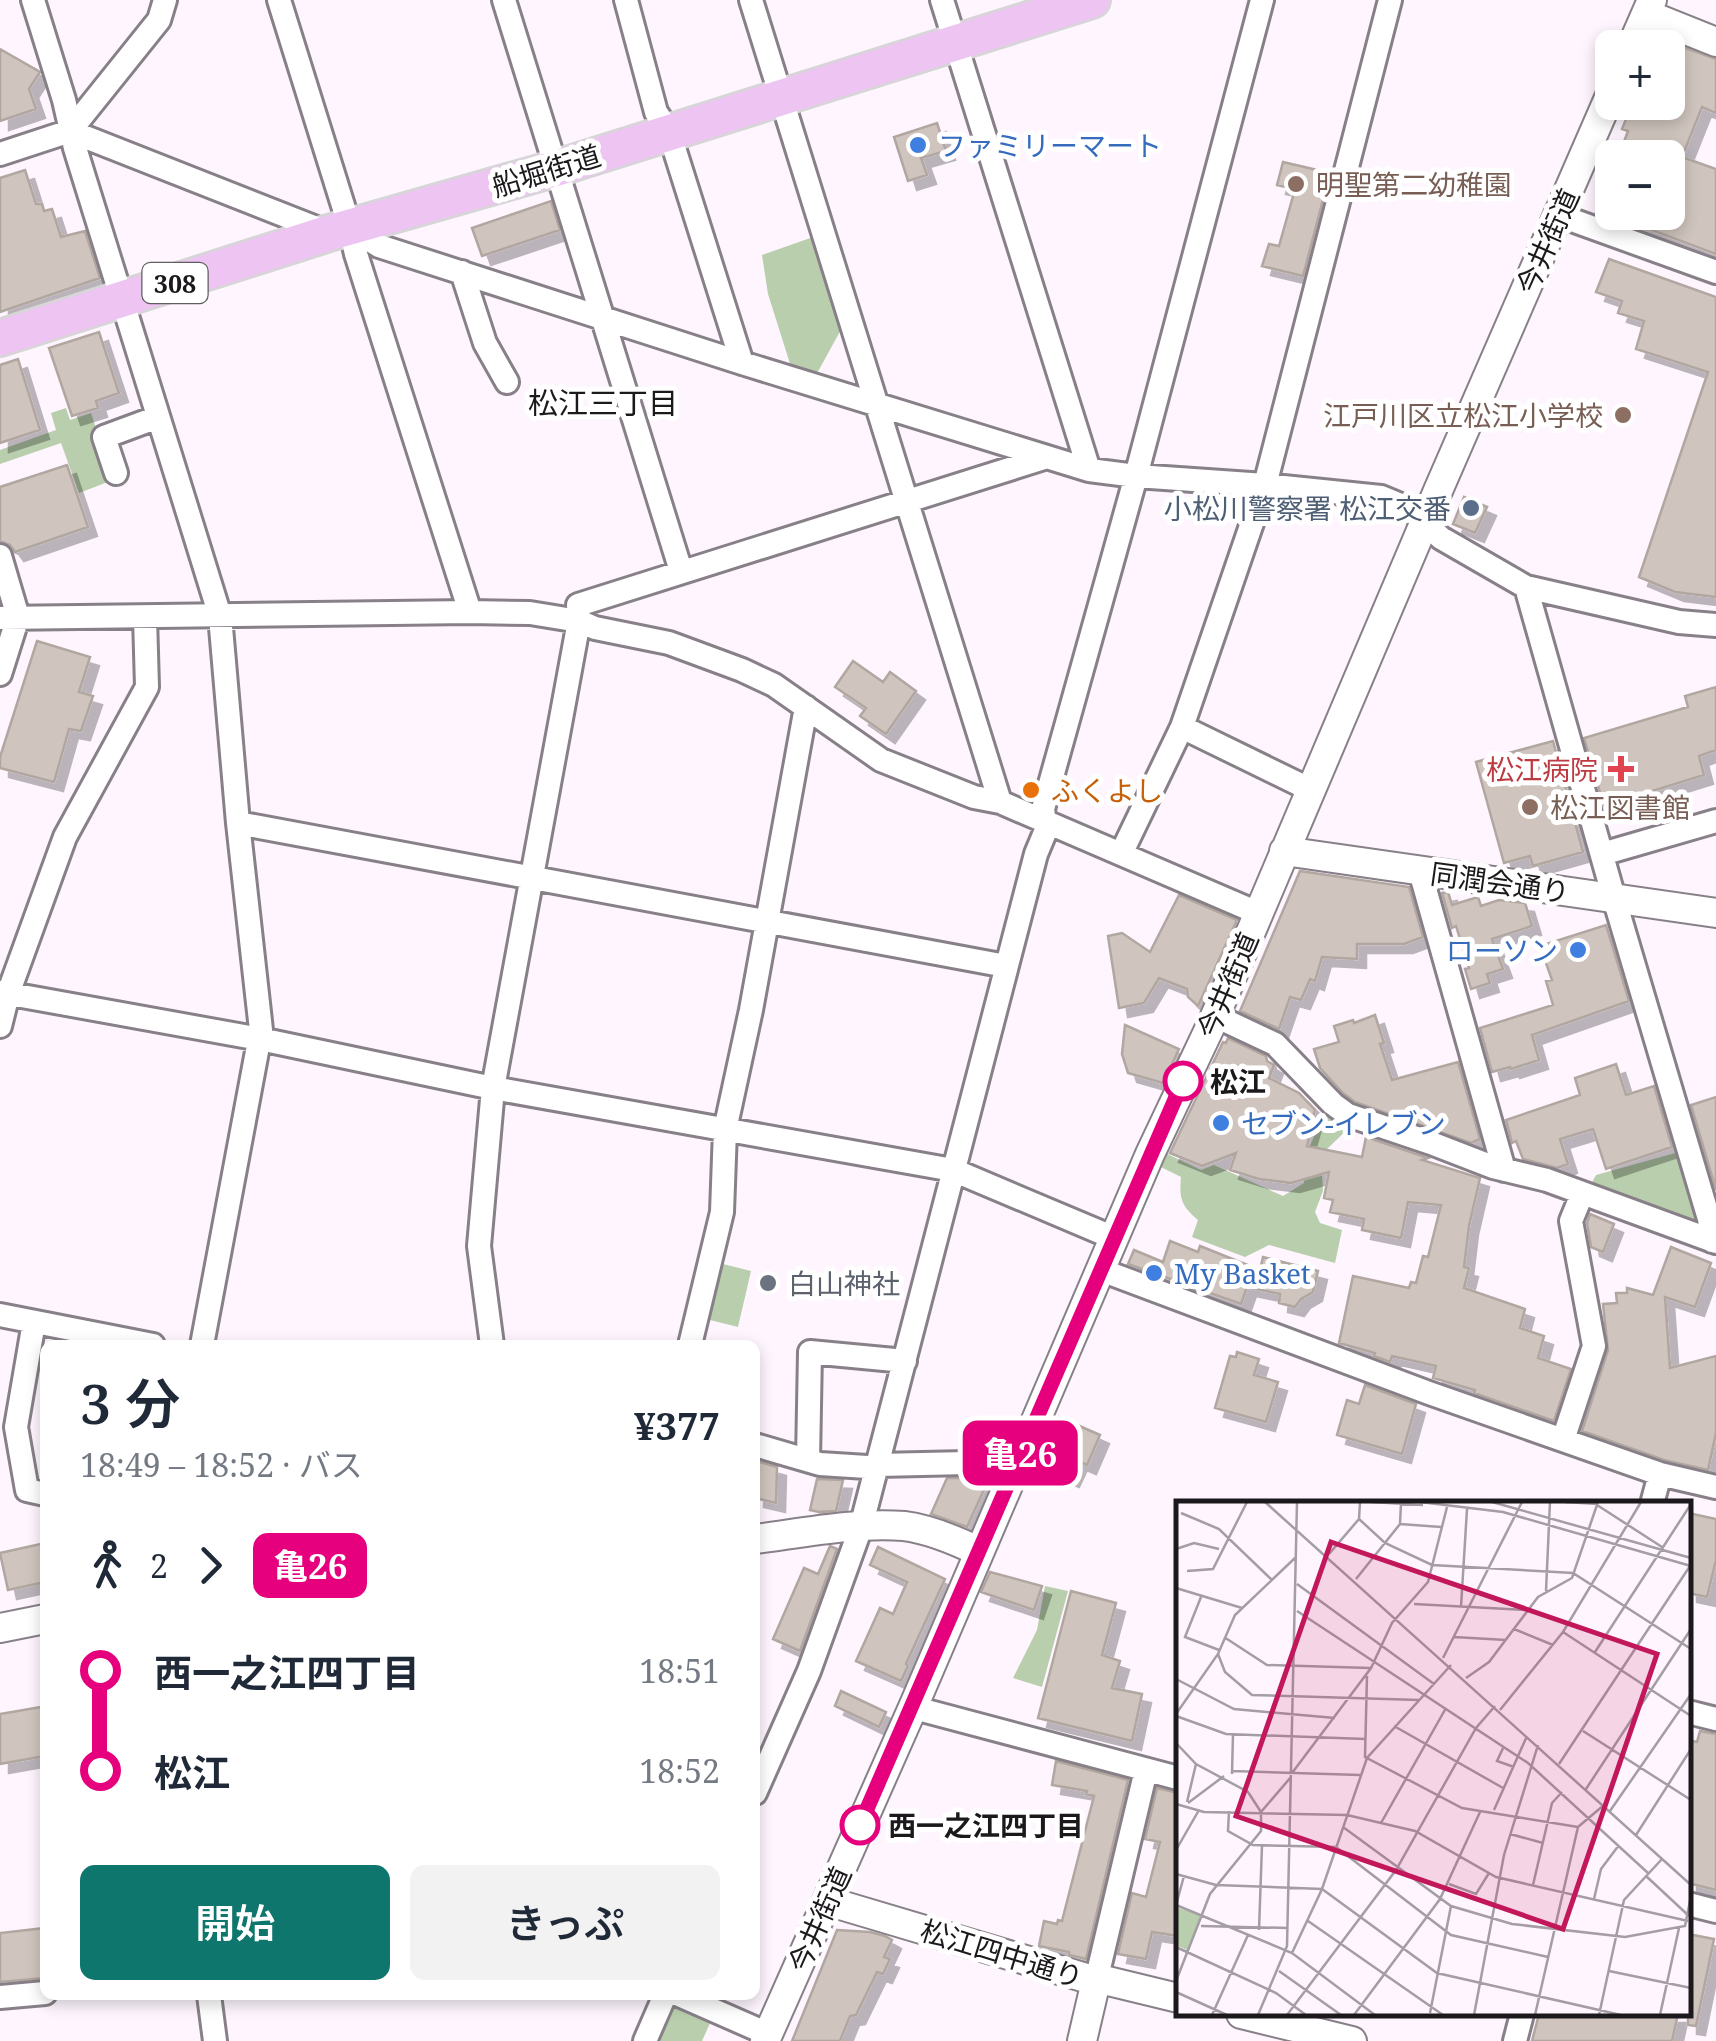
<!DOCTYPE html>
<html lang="ja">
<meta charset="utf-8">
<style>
:root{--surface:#fff;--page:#f2f2f3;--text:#1f2937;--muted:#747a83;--accent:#0f766e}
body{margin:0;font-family:"Noto Serif","Noto Sans JP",serif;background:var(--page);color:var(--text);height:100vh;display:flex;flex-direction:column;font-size:38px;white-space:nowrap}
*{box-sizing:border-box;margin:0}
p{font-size:32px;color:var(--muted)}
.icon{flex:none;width:55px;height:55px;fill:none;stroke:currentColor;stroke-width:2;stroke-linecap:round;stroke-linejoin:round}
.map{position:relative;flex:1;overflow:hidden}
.side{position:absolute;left:40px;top:1340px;width:720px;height:660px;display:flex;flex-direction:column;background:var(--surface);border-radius:15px;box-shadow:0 5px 15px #0003}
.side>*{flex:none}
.badge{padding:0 20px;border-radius:15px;font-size:35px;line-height:65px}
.buttons{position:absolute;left:1595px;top:30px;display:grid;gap:20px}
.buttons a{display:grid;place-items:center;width:90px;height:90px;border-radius:15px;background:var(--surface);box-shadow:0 5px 15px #0003;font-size:50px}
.map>.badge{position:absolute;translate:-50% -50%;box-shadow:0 0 0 5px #fff}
.legs{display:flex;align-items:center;gap:15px;height:110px;padding:0 40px;font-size:32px}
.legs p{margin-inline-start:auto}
.overview{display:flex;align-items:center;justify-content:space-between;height:170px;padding:0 40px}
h1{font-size:55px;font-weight:600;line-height:75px}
.cta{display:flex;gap:20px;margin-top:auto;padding:20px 40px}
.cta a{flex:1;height:115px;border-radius:15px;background:var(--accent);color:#fff;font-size:40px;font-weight:600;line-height:115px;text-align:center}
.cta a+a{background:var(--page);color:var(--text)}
ul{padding:0 40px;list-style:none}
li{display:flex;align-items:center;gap:35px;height:100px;font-size:38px}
li i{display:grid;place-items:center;width:15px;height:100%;margin:0 12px;background:currentColor}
li i::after{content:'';width:25px;height:25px;margin:-12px;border:8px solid;border-radius:50%;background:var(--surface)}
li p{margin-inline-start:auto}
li:first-child i{background:linear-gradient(#0000 50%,currentColor 0)}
li:last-child i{background:linear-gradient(currentColor 50%,#0000 0)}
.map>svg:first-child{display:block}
.green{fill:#b8ceac}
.building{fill:#cfc5be;stroke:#b1a7a0;stroke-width:2.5;filter:url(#shadow)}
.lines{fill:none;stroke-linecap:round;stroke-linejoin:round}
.minor-casing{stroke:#888088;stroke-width:28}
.tertiary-casing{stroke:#888088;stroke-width:32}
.primary-casing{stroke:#d6d6d6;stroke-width:40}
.minor{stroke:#fff;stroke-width:22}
.tertiary{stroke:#fff;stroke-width:28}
.primary{stroke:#edc4f2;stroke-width:35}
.line-1-casing{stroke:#fff;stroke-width:22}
.line-1{stroke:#e6007e;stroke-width:15}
.shop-dot{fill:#3f7fe0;stroke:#fff;stroke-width:4}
.education-dot{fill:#8d6e63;stroke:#fff;stroke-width:4}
.service-dot{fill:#5c6f8a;stroke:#fff;stroke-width:4}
.health-dot{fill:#e0444e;stroke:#fff;stroke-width:4}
.food-dot{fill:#e8710a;stroke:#fff;stroke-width:4}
.stop-1-dot{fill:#fff;stroke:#e6007e;stroke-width:5}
.worship-dot{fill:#6b7280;stroke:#fff;stroke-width:4}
.labels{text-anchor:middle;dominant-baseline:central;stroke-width:10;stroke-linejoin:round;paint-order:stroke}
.shield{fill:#fff;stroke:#605e60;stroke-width:2.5}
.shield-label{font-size:25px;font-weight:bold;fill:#1c191c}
.shop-label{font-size:28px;fill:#366cbe;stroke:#fff;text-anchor:start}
.street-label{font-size:28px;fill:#1c191c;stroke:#fff}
.education-label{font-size:28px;fill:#785e54;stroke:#fff;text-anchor:start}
.service-label{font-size:28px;fill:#4e5e75;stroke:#fff;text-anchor:end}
.health-label{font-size:28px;fill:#be3a42;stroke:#fff;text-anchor:end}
.food-label{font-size:28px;fill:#c56008;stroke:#fff;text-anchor:start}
.stop-label{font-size:28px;font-weight:bold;fill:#1c191c;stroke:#fff;text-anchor:start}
.worship-label{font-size:28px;fill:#5b616d;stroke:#fff;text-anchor:start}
.neighbourhood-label{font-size:30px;fill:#1c191c;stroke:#fff}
.inset-road{fill:none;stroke:#a49da4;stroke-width:2.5}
.view{fill:#c2185b;fill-opacity:0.15;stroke:#c2185b;stroke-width:5}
.inset-edge{fill:none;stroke:#1c191c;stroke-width:5}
</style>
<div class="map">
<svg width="1716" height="2041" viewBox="0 0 1716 2041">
<defs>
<filter id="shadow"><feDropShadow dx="9" dy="9" stdDeviation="0" flood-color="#0004"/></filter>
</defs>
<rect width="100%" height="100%" fill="#fef5fe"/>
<path class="green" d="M816 236 843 326 815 377 792 370 768 294 762 255Z
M66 408 70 420 91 413 113 480 79 493 61 443 0 464V450L56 430 51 413Z
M1334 1110 1354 1123 1327 1149 1322 1173 1323 1191 1315 1212 1320 1223 1342 1230 1335 1263 1269 1245 1245 1257 1192 1237 1198 1220C1181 1206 1179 1198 1181 1177L1151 1162 1157 1149 1201 1170 1214 1165 1283 1196 1304 1183C1305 1151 1312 1133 1334 1110Z
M1686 1150 1708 1236 1586 1194 1596 1175Z
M715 1262 751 1271 738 1327 702 1318Z
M1045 1586 1068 1591 1042 1687 1013 1678 1037 1630Z
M670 2003 711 2021 702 2041H652Z"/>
<path class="building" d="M1661 39 1716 59V113L1702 107 1682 157 1716 169V254L1612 215V219L1596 213 1612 172V212H1668V158H1618L1628 131 1622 129 1633 102H1668V48H1657Z
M0 49 40 72 29 89 36 109 0 121Z
M937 123 946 151 921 158 927 175 908 181 894 137Z
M1283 162 1330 173 1303 276 1262 266 1269 244 1279 246 1295 189 1277 185Z
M25 170 36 204H42L44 211 52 209 61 237 85 231 100 278 0 312V178Z
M551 201 560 230 482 256 472 228Z
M1609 259 1716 297V597L1675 592 1639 577 1708 372 1636 349 1644 321 1618 313 1622 301 1596 292Z
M99 332 119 393 96 401 98 408 72 416 49 348Z
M18 359 40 430 0 443V365Z
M67 465 88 527 15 552 10 545 0 541V487Z
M1464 497 1487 507 1475 533 1453 524Z
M37 641 90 657 79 692 93 696 81 731 69 729 54 782 0 768V757Z
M853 661 883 682 890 672 916 691 886 734 860 716 866 708 835 687Z
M1716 687V750L1699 756 1704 775 1604 806 1584 738 1688 707 1685 696Z
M1553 741 1583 852 1533 866 1530 856 1504 863 1476 762Z
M1300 871 1409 887 1423 937 1404 944H1357V959L1322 957 1315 981 1310 979 1301 1000 1290 997 1279 1029 1240 1011Z
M1448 892 1452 905 1478 897 1481 906 1499 900 1525 903 1532 926 1492 939 1503 969 1487 974 1490 983 1471 989 1465 969 1469 968 1456 926 1452 928 1442 893Z
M1179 895 1237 920 1198 1006 1188 997 1187 989 1159 978 1144 1003 1119 1008 1108 936 1122 933 1150 952Z
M1606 925 1629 1001 1532 1035 1539 1060 1511 1069 1510 1067 1492 1072 1480 1028 1553 1005 1546 981 1552 980 1540 946Z
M1375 1015 1384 1043 1380 1044 1392 1080 1458 1062 1480 1139 1471 1143 1355 1102 1343 1093 1320 1068 1314 1049 1339 1042 1334 1026 1353 1020 1354 1023Z
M1125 1025 1179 1049 1163 1083 1128 1073 1122 1054Z
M1228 1038 1266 1056 1267 1061 1274 1065 1269 1078 1299 1093 1315 1110 1307 1138 1309 1139 1307 1146 1362 1157 1366 1137 1428 1158 1422 1160 1480 1178 1469 1226 1464 1267 1469 1268 1464 1288 1525 1309 1520 1328 1544 1336 1538 1358 1571 1369 1554 1421 1474 1393 1475 1390 1433 1378 1436 1366 1392 1356 1390 1362 1374 1356 1375 1353 1339 1343 1353 1276 1409 1288 1411 1282 1416 1283 1423 1256 1428 1257 1441 1205 1408 1202 1401 1238 1362 1230 1364 1219 1330 1212 1333 1200 1324 1198 1329 1172 1291 1183 1259 1179 1230 1170 1236 1153 1202 1166 1170 1153 1223 1042 1226 1043Z
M1616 1064 1626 1095 1654 1086 1672 1147 1606 1169 1593 1129 1560 1139 1568 1164 1557 1168 1523 1159 1516 1141 1512 1143 1506 1120 1580 1095 1575 1078Z
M1716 1097V1190L1691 1105Z
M1590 1214 1614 1224 1603 1252 1591 1247 1587 1223Z
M1170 1241 1198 1252 1200 1246 1260 1270 1263 1257 1318 1271 1313 1292 1301 1299 1295 1307 1279 1303 1280 1294 1247 1287 1241 1304 1128 1264 1134 1250 1163 1262Z
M1671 1247 1711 1263 1695 1307 1665 1297 1670 1368 1716 1356V1433L1708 1470 1664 1460 1582 1431 1608 1350 1603 1304 1617 1303 1616 1293H1627V1288L1653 1295Z
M1237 1352 1259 1359 1254 1375 1278 1382 1266 1422 1215 1408 1230 1356 1236 1357Z
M1365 1385 1416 1404 1402 1454 1337 1435 1347 1400 1359 1404Z
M1059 1417 1100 1435 1087 1465 1078 1461 1070 1478 1038 1465Z
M756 1461 777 1467 776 1503 755 1498Z
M947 1478H965L987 1483 967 1527 931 1514Z
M817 1479 843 1480 836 1511 819 1512 810 1510Z
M1688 1513 1716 1519V1560L1707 1597 1688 1593Z
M45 1543V1582L8 1590 0 1553Z
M830 1546 837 1549 800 1651 773 1639 804 1568 818 1574Z
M878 1547 945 1579 906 1664 908 1666 901 1681 856 1661 880 1608 893 1614 907 1582 870 1565Z
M990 1572 1042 1586 1034 1610 981 1592Z
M1071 1591 1116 1603 1102 1655 1120 1661 1112 1688 1142 1694 1132 1741 1038 1718Z
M841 1691 886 1712 879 1727 835 1706Z
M41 1707 45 1733V1756L0 1764V1714Z
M1700 1731 1716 1734V1890L1688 1883V1740L1697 1742Z
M1056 1761 1128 1780 1086 1959 1069 1955V1952L1039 1946 1044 1921 1057 1924 1058 1920 1062 1921 1094 1796 1086 1794 1087 1791 1052 1785Z
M1157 1788 1178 1793V1889L1175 1904H1178V1936L1152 1932 1146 1959 1118 1954 1132 1893 1146 1897 1160 1842 1145 1839Z
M45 1928V1978L0 1982V1933Z
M837 1930 870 1932 885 1936 892 1940 884 1957 890 1959 883 1974 877 1972 856 2015 850 2016 840 2041H792Z
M1688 1934 1714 1939 1696 2026 1688 2025Z
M1539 2014H1678L1672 2041H1532Z"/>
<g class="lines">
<g class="minor-casing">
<path id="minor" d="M33 0 64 100 75 148 220 616 238 823 261 1030 202 1345
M279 0 350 228 356 254 470 612
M504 0 681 571
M626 0 656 112 669 132 742 363
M751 0 1000 802
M942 0 1089 470
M70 131 159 20 165 0
M0 154 70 131 329 233
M1558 215 1716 272
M350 228 379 246 742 363 1089 470 1136 476 1265 485 1381 497 1410 509 1441 538 1526 587 1679 622 1716 625
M462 272 485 343 507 382
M116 473 104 437 158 417
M0 556 18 617 0 674
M1526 587 1614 898 1709 1219 1712 1241
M0 618 470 612 530 613 579 621 595 628 669 643 742 670 774 685 881 760 974 797 1000 802 1258 913
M1182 727 1311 790
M238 823 1006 966
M1121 854 1182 727 1265 485 1390 0
M1602 854 1716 821
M1420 871 1504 1170
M0 992 260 1039 493 1088 953 1170 1114 1238
M1213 1021 1224 1020 1275 1044 1333 1104 1348 1115 1431 1143 1493 1167 1547 1180 1716 1242
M0 1026 8 994 65 837 147 687 145 617
M1101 1270 1429 1393 1660 1474 1716 1487
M0 1315 153 1345
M34 1322 16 1427 27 1490 45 1494
M492 1345 479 1246 493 1088 579 621 578 605 1044 458
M690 1345 722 1212 725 1130 751 1010 806 707
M1563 1440 1594 1346 1571 1221 1582 1194
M755 1445 820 1464 867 1467 878 1465 967 1463 1011 1473
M808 1460 810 1352 905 1361
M1652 1504 1660 1474
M914 1705 926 1711 1178 1778
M1688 1712 1716 1719
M755 1793 809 1671 861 1527 1036 854 1046 830 1043 809 1136 476 1262 0
M1688 1904 1716 1911
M1096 1981 1146 1770
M209 1995 215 2041
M679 1995 768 2034
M0 1997 45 1993
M645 2041 665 1995
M1515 2041 1522 2014"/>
</g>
<g class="tertiary-casing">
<path id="tertiary" d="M1646 14 1716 42
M1631 48 1652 0
M1284 851 1716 913
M755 1539C802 1533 857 1522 904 1526 929 1529 955 1540 978 1551
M0 1628 45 1619
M827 1901 1096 1981H1108L1178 1998
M1241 2014 1352 2041
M765 2041 914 1705 1150 1154 1213 1021 1437 493 1612 91
M1082 2041 1096 1981"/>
</g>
<g class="primary-casing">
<path id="primary" d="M0 338 329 233 557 168 1092 0"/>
</g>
<use href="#minor" class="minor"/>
<use href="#tertiary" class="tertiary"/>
<use href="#primary" class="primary"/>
</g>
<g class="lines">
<g class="line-1-casing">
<path id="line-1" d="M860 1825 1183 1081"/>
</g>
<use href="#line-1" class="line-1"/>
</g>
<g class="shop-dot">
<circle cx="918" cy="145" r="10"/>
<circle cx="1578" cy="950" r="10"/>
<circle cx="1221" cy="1123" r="10"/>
<circle cx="1154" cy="1273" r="10"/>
</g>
<g class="education-dot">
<circle cx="1296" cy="184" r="10"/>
<circle cx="1623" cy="415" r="10"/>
<circle cx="1530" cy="807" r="10"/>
</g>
<circle class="service-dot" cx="1471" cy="508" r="10"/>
<path class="health-dot" d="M1616 754h10v10h10v10h-10v10h-10v-10h-10v-10h10z"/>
<circle class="food-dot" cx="1031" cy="790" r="10"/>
<g class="stop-1-dot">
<circle cx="1183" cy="1081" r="18"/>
<circle cx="860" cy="1825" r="18"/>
</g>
<circle class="worship-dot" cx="768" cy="1283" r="10"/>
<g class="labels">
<rect class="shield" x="142.5" y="263" width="65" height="40" rx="8"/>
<g class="shield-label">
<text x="175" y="283">308</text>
</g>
<g class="shop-label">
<text x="938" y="145">ファミリーマート</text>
<text x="1558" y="950" text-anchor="end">ローソン</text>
<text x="1241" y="1123">セブン-イレブン</text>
<text x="1174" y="1273">My Basket</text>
</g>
<g class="street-label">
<text transform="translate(546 170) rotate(-17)">船堀街道</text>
<text transform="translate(1547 241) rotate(-66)">今井街道</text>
<text transform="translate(1500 882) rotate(8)">同潤会通り</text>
<text transform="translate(1227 985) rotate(-67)">今井街道</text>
<text transform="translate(819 1919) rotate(-66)">今井街道</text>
<text transform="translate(1002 1953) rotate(17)">松江四中通り</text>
</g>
<g class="education-label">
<text x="1316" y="184">明聖第二幼稚園</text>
<text x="1603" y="415" text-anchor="end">江戸川区立松江小学校</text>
<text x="1550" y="807">松江図書館</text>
</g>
<g class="service-label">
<text x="1451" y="508">小松川警察署 松江交番</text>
</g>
<g class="health-label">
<text x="1598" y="769">松江病院</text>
</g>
<g class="food-label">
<text x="1051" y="790">ふくよし</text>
</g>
<g class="stop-label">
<text x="1210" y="1081">松江</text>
<text x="888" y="1825">西一之江四丁目</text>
</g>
<g class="worship-label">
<text x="788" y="1283">白山神社</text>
</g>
<g class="neighbourhood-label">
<text x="603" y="402">松江三丁目</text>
</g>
</g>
<g transform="translate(1176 1501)">
<rect width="515" height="515" fill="#fef5fe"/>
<path d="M0 406 26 415 11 449 0 444Z" fill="#b8ceac"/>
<path class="inset-road" d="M89 1 515 384M195 1 247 4M244 1 327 11 515 65M316 1 515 57M389 1 422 3M421 4 486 46M5 12 43 28 96 79M183 18 209 42 256 64 397 72 515 148M224 23 265 26M0 48 18 42 43 48M153 53 183 18 184 1M11 70 37 68 71 1M180 78 224 23 225 2M121 83 258 183M0 87 66 107M370 90 374 1M25 96 9 136 43 149M238 103 352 109M285 106 291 8M121 110 352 262 472 372M338 128 377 144M387 131 515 215M48 136 91 164 194 167M278 136 330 139M419 151 515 3M42 153 49 171 76 194 243 199M267 157 346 1M191 175 189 256 286 307 402 326M290 177 313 161 362 96 396 77 422 1M0 178 58 208 159 217M324 209 387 131 465 1M0 213 42 153 59 114 119 57M0 215 50 233 189 238M218 225 327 287M407 230 515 299M0 242 20 263 72 291 85 311M328 245 321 260 338 266M383 263 514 65M56 270 184 274M116 272 195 167 216 122 252 81 271 6M56 273 57 233M410 288 515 128M11 301 20 263M12 302 48 275M0 303 28 311 171 314 239 330 320 376 512 420M318 309 351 235M53 310 52 330 77 344 160 346 275 434 372 456M434 310 515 193M205 322 270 207M167 326 275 405 336 423 449 436 509 425 515 395M334 333 367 342M460 334 515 248M0 349 23 309M0 373 40 384 146 388 261 472 445 514M470 375 513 415M273 383 300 393 313 372M357 384 376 302 386 291M418 398 425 368 443 344M0 404 116 452 199 514M0 404 8 375M132 420 267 514M25 425 112 427M83 429 86 344M0 446 100 492 130 514M116 452 146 388 191 257 275 164M103 470 165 514M433 470 515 487M0 480 34 393 85 330V311L115 276M0 491 51 514M254 512 275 405M36 514 72 434M82 514 111 445 121 1M111 514 220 369 300 227 319 205M178 514 264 398 304 311M298 514 328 354 362 244M359 514 402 326 428 304M423 514 448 399 486 358M484 514 503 427"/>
<path class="view" d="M155 41 481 153 387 428 60 315Z"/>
<rect width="515" height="515" class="inset-edge"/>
</g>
</svg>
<div class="buttons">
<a>+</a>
<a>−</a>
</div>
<b class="badge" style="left:1020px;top:1453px;background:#e6007e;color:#fff">亀26</b>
<section class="side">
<div class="overview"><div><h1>3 分</h1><p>18:49 – 18:52 · バス</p></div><b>¥377</b></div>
<div class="legs"><svg class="icon" aria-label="walk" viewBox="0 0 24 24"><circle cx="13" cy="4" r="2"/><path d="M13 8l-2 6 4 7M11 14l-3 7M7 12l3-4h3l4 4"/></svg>2<svg class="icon" aria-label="forward" viewBox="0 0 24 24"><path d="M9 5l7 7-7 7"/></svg><b class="badge" style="background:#e6007e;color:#fff">亀26</b></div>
<ul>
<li><i style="color:#e6007e"></i><b>西一之江四丁目</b><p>18:51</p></li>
<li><i style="color:#e6007e"></i><b>松江</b><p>18:52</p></li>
</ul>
<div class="cta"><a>開始</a><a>きっぷ</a></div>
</section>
</div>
